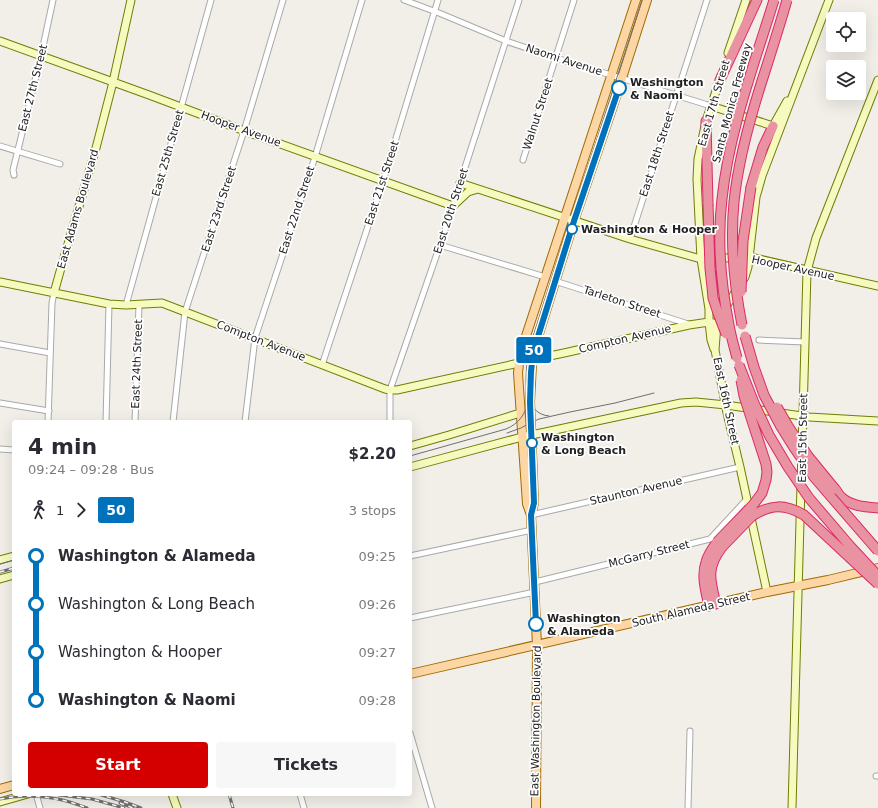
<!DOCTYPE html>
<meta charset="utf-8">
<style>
:root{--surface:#fff;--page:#f7f7f7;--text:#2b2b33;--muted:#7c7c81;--accent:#d40000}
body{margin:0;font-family:"DejaVu Sans",sans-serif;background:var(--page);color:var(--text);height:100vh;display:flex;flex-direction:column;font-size:15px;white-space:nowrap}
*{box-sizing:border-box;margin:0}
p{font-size:13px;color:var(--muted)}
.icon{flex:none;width:22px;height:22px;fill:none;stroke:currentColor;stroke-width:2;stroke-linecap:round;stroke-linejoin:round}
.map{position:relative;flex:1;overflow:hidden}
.drawer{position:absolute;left:12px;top:420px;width:400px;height:376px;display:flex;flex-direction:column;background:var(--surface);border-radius:4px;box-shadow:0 4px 16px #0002}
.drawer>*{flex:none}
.badge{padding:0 8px;border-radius:3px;font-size:14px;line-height:26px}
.fabs{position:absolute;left:826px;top:12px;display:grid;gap:8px}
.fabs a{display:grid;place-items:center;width:40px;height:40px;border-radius:4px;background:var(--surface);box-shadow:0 4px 16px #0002;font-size:20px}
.map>.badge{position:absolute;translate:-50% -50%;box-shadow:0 0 0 2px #fff}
.legs{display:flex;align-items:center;gap:6px;height:44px;padding:0 16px;font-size:13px}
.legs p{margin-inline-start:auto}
.summary{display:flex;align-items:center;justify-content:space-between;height:68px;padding:0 16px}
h1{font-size:22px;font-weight:700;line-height:30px}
.action{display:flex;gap:8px;margin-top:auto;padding:8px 16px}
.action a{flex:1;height:46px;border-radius:4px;background:var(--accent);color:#fff;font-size:16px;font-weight:700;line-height:46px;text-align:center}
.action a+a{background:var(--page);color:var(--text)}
ul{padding:0 16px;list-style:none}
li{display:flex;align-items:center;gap:14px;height:48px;font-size:15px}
li i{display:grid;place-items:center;width:6px;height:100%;margin:0 5px;background:currentColor}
li i::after{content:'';width:10px;height:10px;margin:-5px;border:3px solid;border-radius:50%;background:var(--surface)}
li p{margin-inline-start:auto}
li:first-child i{background:linear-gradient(#0000 50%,currentColor 0)}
li:last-child i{background:linear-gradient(currentColor 50%,#0000 0)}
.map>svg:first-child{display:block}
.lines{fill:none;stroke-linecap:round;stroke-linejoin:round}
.street-casing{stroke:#a9a9a9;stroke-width:7}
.secondary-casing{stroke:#707d05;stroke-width:9}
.primary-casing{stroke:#a06b00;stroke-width:10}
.highway-casing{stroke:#dc2a67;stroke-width:11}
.street{stroke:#fff;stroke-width:5}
.secondary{stroke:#f7fabf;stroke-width:7}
.primary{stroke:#fcd6a4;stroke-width:8}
.highway{stroke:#e892a2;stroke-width:9}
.tram{stroke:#707070;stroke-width:1}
.rail-casing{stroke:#707070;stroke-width:3}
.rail{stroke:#fff;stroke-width:1.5;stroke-dasharray:4.5;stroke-linecap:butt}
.highway-bridge-casing{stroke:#dc2a67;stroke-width:11;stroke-linecap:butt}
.highway-bridge{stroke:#e892a2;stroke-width:9}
.line-1-casing{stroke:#fff;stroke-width:9}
.line-1{stroke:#0072bc;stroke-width:6}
.stop-1-dot{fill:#fff;stroke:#0072bc;stroke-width:2}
.labels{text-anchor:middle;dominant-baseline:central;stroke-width:3.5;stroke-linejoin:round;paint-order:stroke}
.street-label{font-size:11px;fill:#222;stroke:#fff}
.stop-label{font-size:11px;font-weight:bold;fill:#222;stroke:#fff;text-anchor:start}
</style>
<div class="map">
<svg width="878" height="808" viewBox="0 0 878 808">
<rect width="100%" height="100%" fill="#f2efe9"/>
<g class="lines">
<g class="street-casing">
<path id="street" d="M404 0 439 13 506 41 556 58 711 106
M0 146 60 164
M523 160 574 0
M14 175 13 170 41 56 53 0
M630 239 707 0
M440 245 545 277
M555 281 688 324
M126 305 211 0
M759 340 805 342
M0 344 50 353
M322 365 383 181 438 0
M0 403 49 411
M48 422 52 303 54 293
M106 422 109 304
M135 422 139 305
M173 422 185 312 220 204 244 131 283 0
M245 422 255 338 315 157 362 0
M390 422V390L440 245 519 0
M0 449 14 450
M531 515 740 467
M410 556 532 530
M535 582 710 539 747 499
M410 618 535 592
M410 733 432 808
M876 776H878
M36 794 40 808
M300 794 304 808
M688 808 690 731"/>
</g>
<g class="secondary-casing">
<path id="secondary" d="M0 41 149 95 250 133 453 206 468 192 478 189
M728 53 746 0
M711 106 773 126 787 101
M460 183 630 239 701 259 750 257 878 286
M0 282 109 304 126 305 162 303 385 389 390 390H397L519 363
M54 293 59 275 96 148 113 82 131 0
M725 308 745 277 748 267 756 197 762 176 829 0
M720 317 717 324 715 350 727 413 740 467 767 592
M714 349 711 340 709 322V309L701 259 697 179 698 159 706 121 721 76
M533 357 540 358 564 353 689 325 709 322 713 323
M410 446 449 435 520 413
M410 467 522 437 681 403 696 402 726 405 809 417 878 421
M0 560 14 556
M0 579 14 575
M172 794 177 808
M0 802 28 794
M792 808 807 271 816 238 878 80"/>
</g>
<g class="primary-casing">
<path id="primary" d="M531 515 534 503 530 402 532 364 536 343 574 221 613 106 647 0
M410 674 767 592 828 580 878 568
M0 789 14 785
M536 808 537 646 531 515 527 504 518 373 519 363 526 336 636 0"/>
</g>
<g class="highway-casing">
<path id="highway" d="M720 80 757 0
M706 121 708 204
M751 187 763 147 773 126
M835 489C837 491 838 494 841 497 850 506 866 507 878 508
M716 604C710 580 706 568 722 547
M709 606C706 592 701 576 706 562 708 554 713 548 717 542"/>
</g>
<use href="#street" class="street"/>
<use href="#secondary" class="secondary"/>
<use href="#primary" class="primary"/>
<use href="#highway" class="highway"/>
<path class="tram" d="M529 396C531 407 537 415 549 416
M507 433 521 428 530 423 539 419 570 412 615 403 654 393
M410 456 506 429C518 424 527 414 527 400 527 394 526 387 526 381 526 371 527 360 529 349L642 0
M0 564 14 560"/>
<g class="rail-casing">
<path id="rail" d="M0 572 14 568
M98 794 125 802 141 808
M229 794 233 808
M59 795 92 799 124 808
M0 799C29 793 60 797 87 808
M120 803 133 808"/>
</g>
<use href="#rail" class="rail"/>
<g class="highway-bridge-casing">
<path id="highway-bridge" d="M708 204 710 269 712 287 713 298 718 313 726 334
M741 292 743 241 751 187
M742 325C734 284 730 243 734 202 738 161 749 122 761 84 770 56 779 28 787 0
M745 336 754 367 764 395 780 425 795 449 814 477 878 551
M737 358C734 347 731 336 729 325 721 284 717 240 722 199 729 131 754 65 774 0
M739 365 754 403 769 435 788 467 809 498 850 546 878 576
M777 407 788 426 808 456 835 489
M717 542 753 505 762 493 766 480 767 472 766 464 744 396 741 380
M722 547 752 516C771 504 785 504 804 515L878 584"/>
</g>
<use href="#highway-bridge" class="highway-bridge"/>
</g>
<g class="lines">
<g class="line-1-casing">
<path id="line-1" d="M536 624 531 515 534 503 530 402 531 372 533 354 536 343 574 221 619 88"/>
</g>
<use href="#line-1" class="line-1"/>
</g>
<g class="stop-1-dot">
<circle cx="619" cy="88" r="7"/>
<circle cx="572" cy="229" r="5"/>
<circle cx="532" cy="443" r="5"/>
<circle cx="536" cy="624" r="7"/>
</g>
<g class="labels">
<g class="street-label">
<text transform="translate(564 60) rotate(18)">Naomi Avenue</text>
<text transform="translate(33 88) rotate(-76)">East 27th Street</text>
<text transform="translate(714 103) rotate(-74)">East 17th Street</text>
<text transform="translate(732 103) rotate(-75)">Santa Monica Freeway</text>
<text transform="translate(538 114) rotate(-72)">Walnut Street</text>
<text transform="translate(241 129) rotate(20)">Hooper Avenue</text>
<text transform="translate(168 153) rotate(-74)">East 25th Street</text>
<text transform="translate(657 154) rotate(-72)">East 18th Street</text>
<text transform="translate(382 183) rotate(-72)">East 21st Street</text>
<text transform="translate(78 209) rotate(-74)">East Adams Boulevard</text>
<text transform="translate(219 209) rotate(-72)">East 23rd Street</text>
<text transform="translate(297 210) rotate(-72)">East 22nd Street</text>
<text transform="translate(451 211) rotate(-72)">East 20th Street</text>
<text transform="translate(793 268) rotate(12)">Hooper Avenue</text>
<text transform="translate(622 302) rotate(18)">Tarleton Street</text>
<text transform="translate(625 339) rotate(-13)">Compton Avenue</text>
<text transform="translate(261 341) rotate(21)">Compton Avenue</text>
<text transform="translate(137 364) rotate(-88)">East 24th Street</text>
<text transform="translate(726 401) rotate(78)">East 16th Street</text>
<text transform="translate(803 438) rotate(-89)">East 15th Street</text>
<text transform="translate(636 491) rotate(-13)">Staunton Avenue</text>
<text transform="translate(649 554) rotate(-14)">McGarry Street</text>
<text transform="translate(691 610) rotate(-13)">South Alameda Street</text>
<text transform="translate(536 721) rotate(-89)">East Washington Boulevard</text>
</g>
<g class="stop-label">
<text x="630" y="82">Washington<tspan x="630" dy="13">&amp; Naomi</tspan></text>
<text x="581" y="229">Washington &amp; Hooper</text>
<text x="541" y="437">Washington<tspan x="541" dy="13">&amp; Long Beach</tspan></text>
<text x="547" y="618">Washington<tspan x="547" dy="13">&amp; Alameda</tspan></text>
</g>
</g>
</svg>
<div class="fabs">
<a><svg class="icon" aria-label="locate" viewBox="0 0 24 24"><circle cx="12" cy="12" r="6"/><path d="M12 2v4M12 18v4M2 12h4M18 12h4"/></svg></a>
<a><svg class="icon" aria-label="layers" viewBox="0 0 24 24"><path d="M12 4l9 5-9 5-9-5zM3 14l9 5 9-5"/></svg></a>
</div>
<b class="badge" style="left:534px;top:350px;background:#0072bc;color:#fff">50</b>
<section class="drawer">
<div class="summary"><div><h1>4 min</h1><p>09:24 – 09:28 · Bus</p></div><b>$2.20</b></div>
<div class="legs"><svg class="icon" aria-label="walk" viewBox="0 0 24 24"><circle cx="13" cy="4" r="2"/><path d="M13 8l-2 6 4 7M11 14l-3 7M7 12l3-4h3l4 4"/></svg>1<svg class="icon" aria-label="forward" viewBox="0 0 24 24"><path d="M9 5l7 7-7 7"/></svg><b class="badge" style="background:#0072bc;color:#fff">50</b><p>3 stops</p></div>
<ul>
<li><i style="color:#0072bc"></i><b>Washington &amp; Alameda</b><p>09:25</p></li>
<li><i style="color:#0072bc"></i><span>Washington &amp; Long Beach</span><p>09:26</p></li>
<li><i style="color:#0072bc"></i><span>Washington &amp; Hooper</span><p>09:27</p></li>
<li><i style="color:#0072bc"></i><b>Washington &amp; Naomi</b><p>09:28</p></li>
</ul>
<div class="action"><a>Start</a><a>Tickets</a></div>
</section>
</div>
